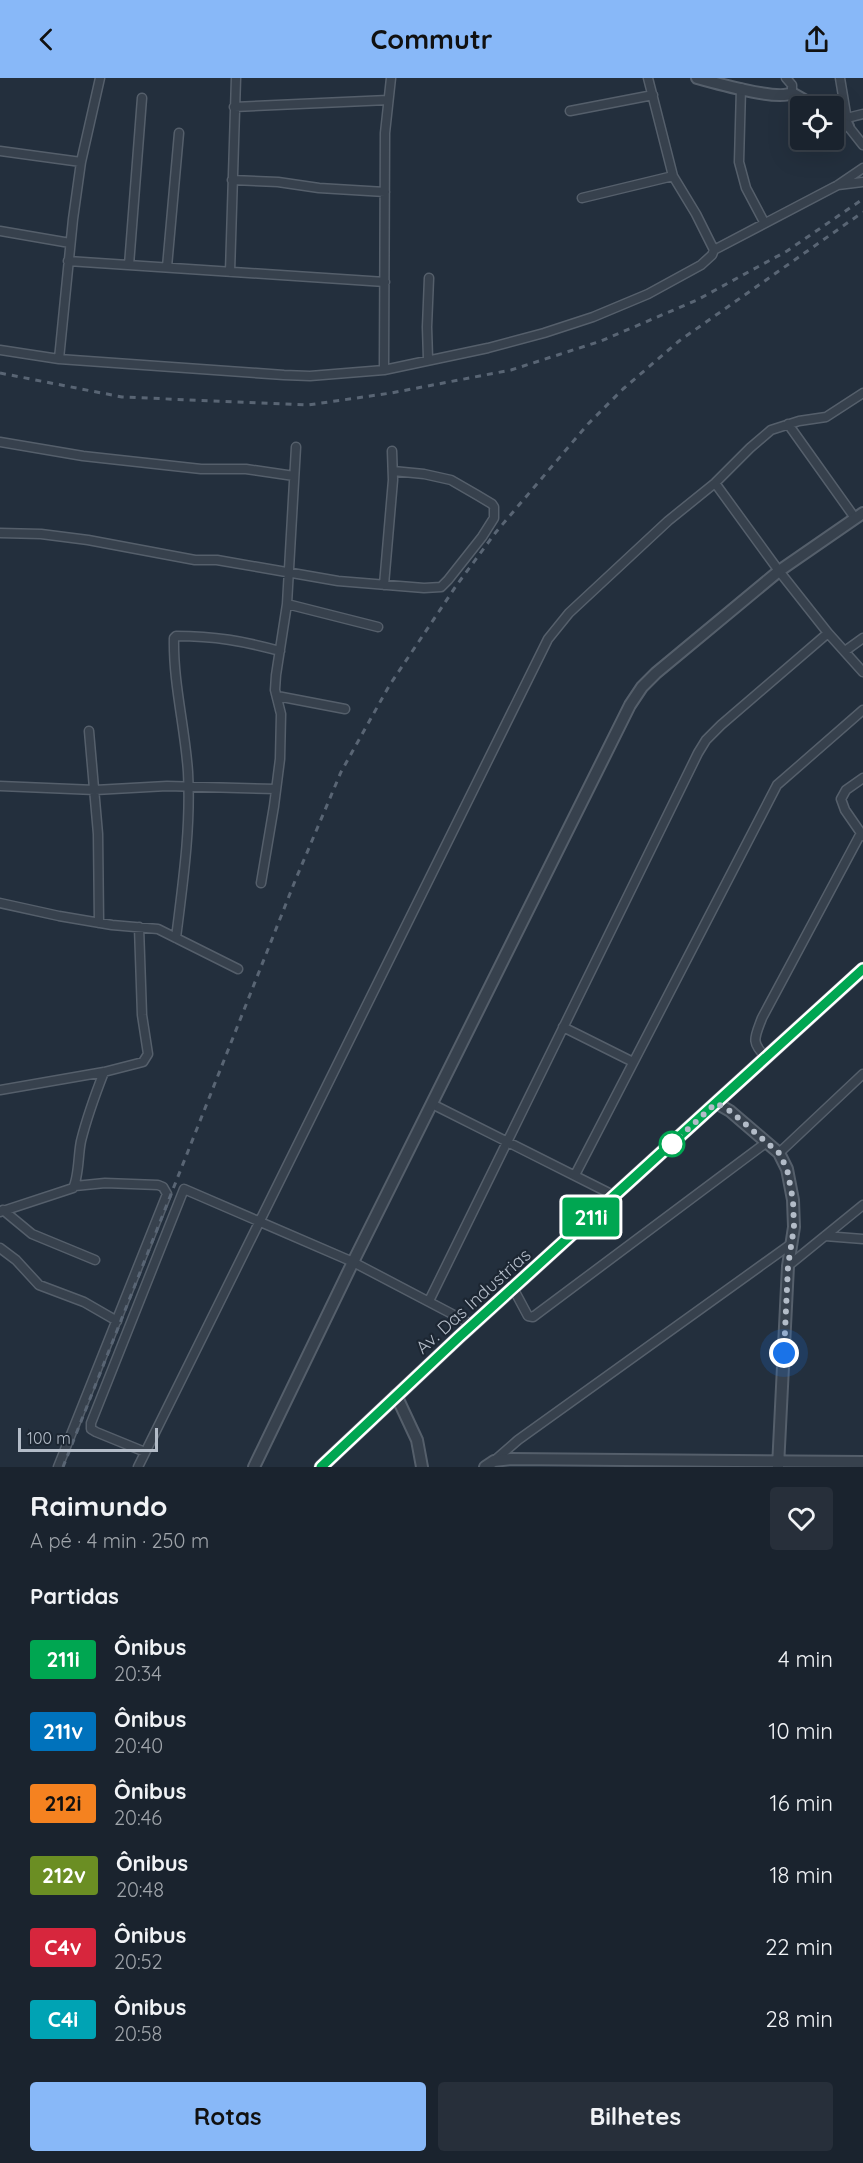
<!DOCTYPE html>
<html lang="pt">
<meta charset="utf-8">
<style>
:root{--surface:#1a232e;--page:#272f3a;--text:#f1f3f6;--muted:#9fa4aa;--line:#38404a;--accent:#88b8f8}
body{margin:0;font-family:Quicksand,sans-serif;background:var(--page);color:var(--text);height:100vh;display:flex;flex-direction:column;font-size:22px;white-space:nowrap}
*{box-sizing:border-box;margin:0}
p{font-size:20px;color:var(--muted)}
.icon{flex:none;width:33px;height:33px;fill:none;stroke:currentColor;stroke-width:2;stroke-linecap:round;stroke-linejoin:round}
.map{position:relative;height:1389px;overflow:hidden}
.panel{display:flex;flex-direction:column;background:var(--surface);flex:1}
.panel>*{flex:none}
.badge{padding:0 12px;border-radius:4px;font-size:21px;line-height:39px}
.controls{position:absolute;left:790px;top:18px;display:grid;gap:12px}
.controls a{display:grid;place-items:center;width:54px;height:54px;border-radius:6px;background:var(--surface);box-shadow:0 6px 24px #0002,0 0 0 2px var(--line);font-size:30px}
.scale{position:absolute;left:18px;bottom:15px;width:140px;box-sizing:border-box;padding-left:6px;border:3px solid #b3bcc8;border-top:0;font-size:16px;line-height:21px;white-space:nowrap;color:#b3bcc8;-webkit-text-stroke:4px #1c2632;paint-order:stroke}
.you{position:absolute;width:30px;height:30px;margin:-15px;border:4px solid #fff;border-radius:50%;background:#1a73e8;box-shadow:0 0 0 9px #1a73e833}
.map>.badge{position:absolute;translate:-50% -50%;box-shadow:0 0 0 3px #fff}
h2{padding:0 30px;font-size:22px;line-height:54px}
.round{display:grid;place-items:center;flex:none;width:63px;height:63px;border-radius:6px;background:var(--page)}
.head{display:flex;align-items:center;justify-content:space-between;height:102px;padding:0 30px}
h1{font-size:28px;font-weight:700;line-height:45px}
.button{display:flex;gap:12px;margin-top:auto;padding:12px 30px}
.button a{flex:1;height:69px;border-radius:6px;background:var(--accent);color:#111;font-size:24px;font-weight:700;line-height:69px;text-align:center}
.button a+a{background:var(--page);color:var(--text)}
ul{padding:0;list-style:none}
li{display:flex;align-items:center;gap:18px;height:72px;padding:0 30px}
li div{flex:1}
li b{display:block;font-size:22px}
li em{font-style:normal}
li .badge{min-width:66px;font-weight:700;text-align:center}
header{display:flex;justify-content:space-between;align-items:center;height:78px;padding:0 30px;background:var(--accent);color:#111;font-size:27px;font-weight:700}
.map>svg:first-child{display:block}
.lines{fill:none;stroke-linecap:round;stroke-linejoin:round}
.minor-casing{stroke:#555f6b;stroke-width:11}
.tertiary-casing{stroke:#555f6b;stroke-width:14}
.secondary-casing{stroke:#555f6b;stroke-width:15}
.minor{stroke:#37414d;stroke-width:8}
.tertiary{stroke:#37414d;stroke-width:10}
.secondary{stroke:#455060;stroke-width:12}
.rail{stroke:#596574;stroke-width:3;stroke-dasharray:6 6;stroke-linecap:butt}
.line-casing{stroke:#fff;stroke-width:14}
.line{stroke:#00a651;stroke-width:9}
.walk{stroke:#b3bcc8;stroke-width:6;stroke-dasharray:0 10.8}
.stop-dot{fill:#fff;stroke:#00a651;stroke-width:3}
.labels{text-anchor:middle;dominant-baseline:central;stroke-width:4.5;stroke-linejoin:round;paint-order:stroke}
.street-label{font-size:18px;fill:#b3bcc8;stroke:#1c2632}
</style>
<header><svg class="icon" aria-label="back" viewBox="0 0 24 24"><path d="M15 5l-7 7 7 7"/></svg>Commutr<svg class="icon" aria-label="share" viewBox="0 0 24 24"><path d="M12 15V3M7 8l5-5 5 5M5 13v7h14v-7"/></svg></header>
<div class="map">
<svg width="863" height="1389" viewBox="0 0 863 1389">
<rect width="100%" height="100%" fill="#232f3d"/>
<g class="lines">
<g class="minor-casing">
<path id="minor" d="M648 0 673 98 696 136 714 172
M786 0 792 7V15
M840 0 848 48 863 67
M741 10 739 84 746 110 764 144
M234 29 388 22
M570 33 653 17
M847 40 863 36
M0 73 81 84
M232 102 278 104 319 110 385 114
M838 107 863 104
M582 120 673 98
M0 153 70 165
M68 183 385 204
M129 187 142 20
M167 189 179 55
M230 194 236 0
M0 272 59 281 284 297 310 298 384 292 488 270 544 255 593 239 648 216 701 187 712 177 714 172 838 107 863 90
M59 281 73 141 81 84 100 0
M428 281 427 249 429 200
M384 292 385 55 391 0
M788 346 855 440
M0 364 83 378 201 391H246L294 398
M715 405 779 493 828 555 863 594
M0 455 41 456 88 462 195 482H217L338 503 424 510 441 509 448 502 482 459 494 440V429L492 426 477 417 451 402 424 396 393 393
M384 507 393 402 392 373
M287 526 378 549
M845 573 863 560
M277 618 345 631
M89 653 98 756 99 845
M863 700 846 712 841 721 845 732 863 758
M0 708 95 712 167 708 276 711
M261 805 274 728 280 681 281 636 275 612 276 597 287 526 296 369
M0 825 59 838 112 847 158 851 238 891
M176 860C183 804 191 749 188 694 185 649 173 605 174 560L176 558C215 558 243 563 280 573
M563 949 633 984
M766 979C750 964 755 959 762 940L861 755
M0 1012 104 994 143 984 148 976 142 937 139 849
M432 1026 615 1118
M779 1075 863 996
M575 1097 777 707 863 632
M3 1132 32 1156 95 1182
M0 1134 73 1110C79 1099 78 1077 81 1063 87 1039 95 1017 104 994
M825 1158 863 1161
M0 1170 16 1182 39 1207 84 1224 117 1243
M788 1188 863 1127
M513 1210 528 1238 533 1239 767 1064
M429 1223 698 675 706 662 721 647 828 555
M145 1374 96 1354 91 1351V1345L184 1111 353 1184 473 1247
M494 1383 518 1362 791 1166
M58 1389 167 1116 163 1109 158 1107 105 1105 75 1108
M138 1389 548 561 569 535 668 443 715 405 750 370 771 352 799 343 826 339 863 315"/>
</g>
<g class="tertiary-casing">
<path id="tertiary" d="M697 0C716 5 777 23 792 15L815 28
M834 40 848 48
M716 1025 730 1033 779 1075 787 1091 793 1122 794 1149 788 1188 778 1389
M396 1317 417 1362 422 1389
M254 1389 353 1184 630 627 642 609 656 595 779 493 863 435
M485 1389 494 1383 511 1381 863 1384"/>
</g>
<g class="secondary-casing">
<path id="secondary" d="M321 1389 459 1259 863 891"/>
</g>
<use href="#minor" class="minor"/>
<use href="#tertiary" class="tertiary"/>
<use href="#secondary" class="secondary"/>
<path class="rail" d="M0 295 122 319 308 327 391 315 511 292 601 263 697 222 787 173 863 121
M63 1389 295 803 341 694 389 608 456 508 496 454 588 346 623 311 679 263 863 134"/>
</g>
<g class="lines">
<g class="line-casing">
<path id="line" d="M321 1389 459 1259 863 891"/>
</g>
<use href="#line" class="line"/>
<path class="walk" d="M672 1066 716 1025 730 1033 779 1075 787 1091 793 1122 794 1149 788 1188 784 1275"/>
</g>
<circle class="stop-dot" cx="672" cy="1066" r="12"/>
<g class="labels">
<g class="street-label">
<text transform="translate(473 1223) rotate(-42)">Av. Das Industrias</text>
</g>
</g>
</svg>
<div class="controls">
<a><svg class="icon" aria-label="locate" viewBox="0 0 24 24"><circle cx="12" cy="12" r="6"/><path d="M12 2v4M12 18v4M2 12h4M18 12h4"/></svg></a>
</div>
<div class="scale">100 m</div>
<div class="you" style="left:784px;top:1275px"></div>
<b class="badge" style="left:591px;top:1139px;background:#00a651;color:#fff">211i</b>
</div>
<section class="panel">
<div class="head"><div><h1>Raimundo</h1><p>A pé · 4 min · 250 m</p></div><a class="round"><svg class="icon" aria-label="heart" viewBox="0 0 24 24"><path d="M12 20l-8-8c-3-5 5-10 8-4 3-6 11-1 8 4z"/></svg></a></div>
<h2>Partidas</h2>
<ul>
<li><span class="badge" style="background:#00a651;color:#fff">211i</span><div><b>Ônibus</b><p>20:34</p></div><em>4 min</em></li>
<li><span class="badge" style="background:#0072bc;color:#fff">211v</span><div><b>Ônibus</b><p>20:40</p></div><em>10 min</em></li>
<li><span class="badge" style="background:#f58220;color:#111">212i</span><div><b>Ônibus</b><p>20:46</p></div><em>16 min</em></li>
<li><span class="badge" style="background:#6b8e23;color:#fff">212v</span><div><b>Ônibus</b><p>20:48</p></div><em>18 min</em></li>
<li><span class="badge" style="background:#d7263d;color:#fff">C4v</span><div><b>Ônibus</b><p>20:52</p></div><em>22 min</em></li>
<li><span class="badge" style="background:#00a3b4;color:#fff">C4i</span><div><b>Ônibus</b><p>20:58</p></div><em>28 min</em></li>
</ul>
<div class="button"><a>Rotas</a><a>Bilhetes</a></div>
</section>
